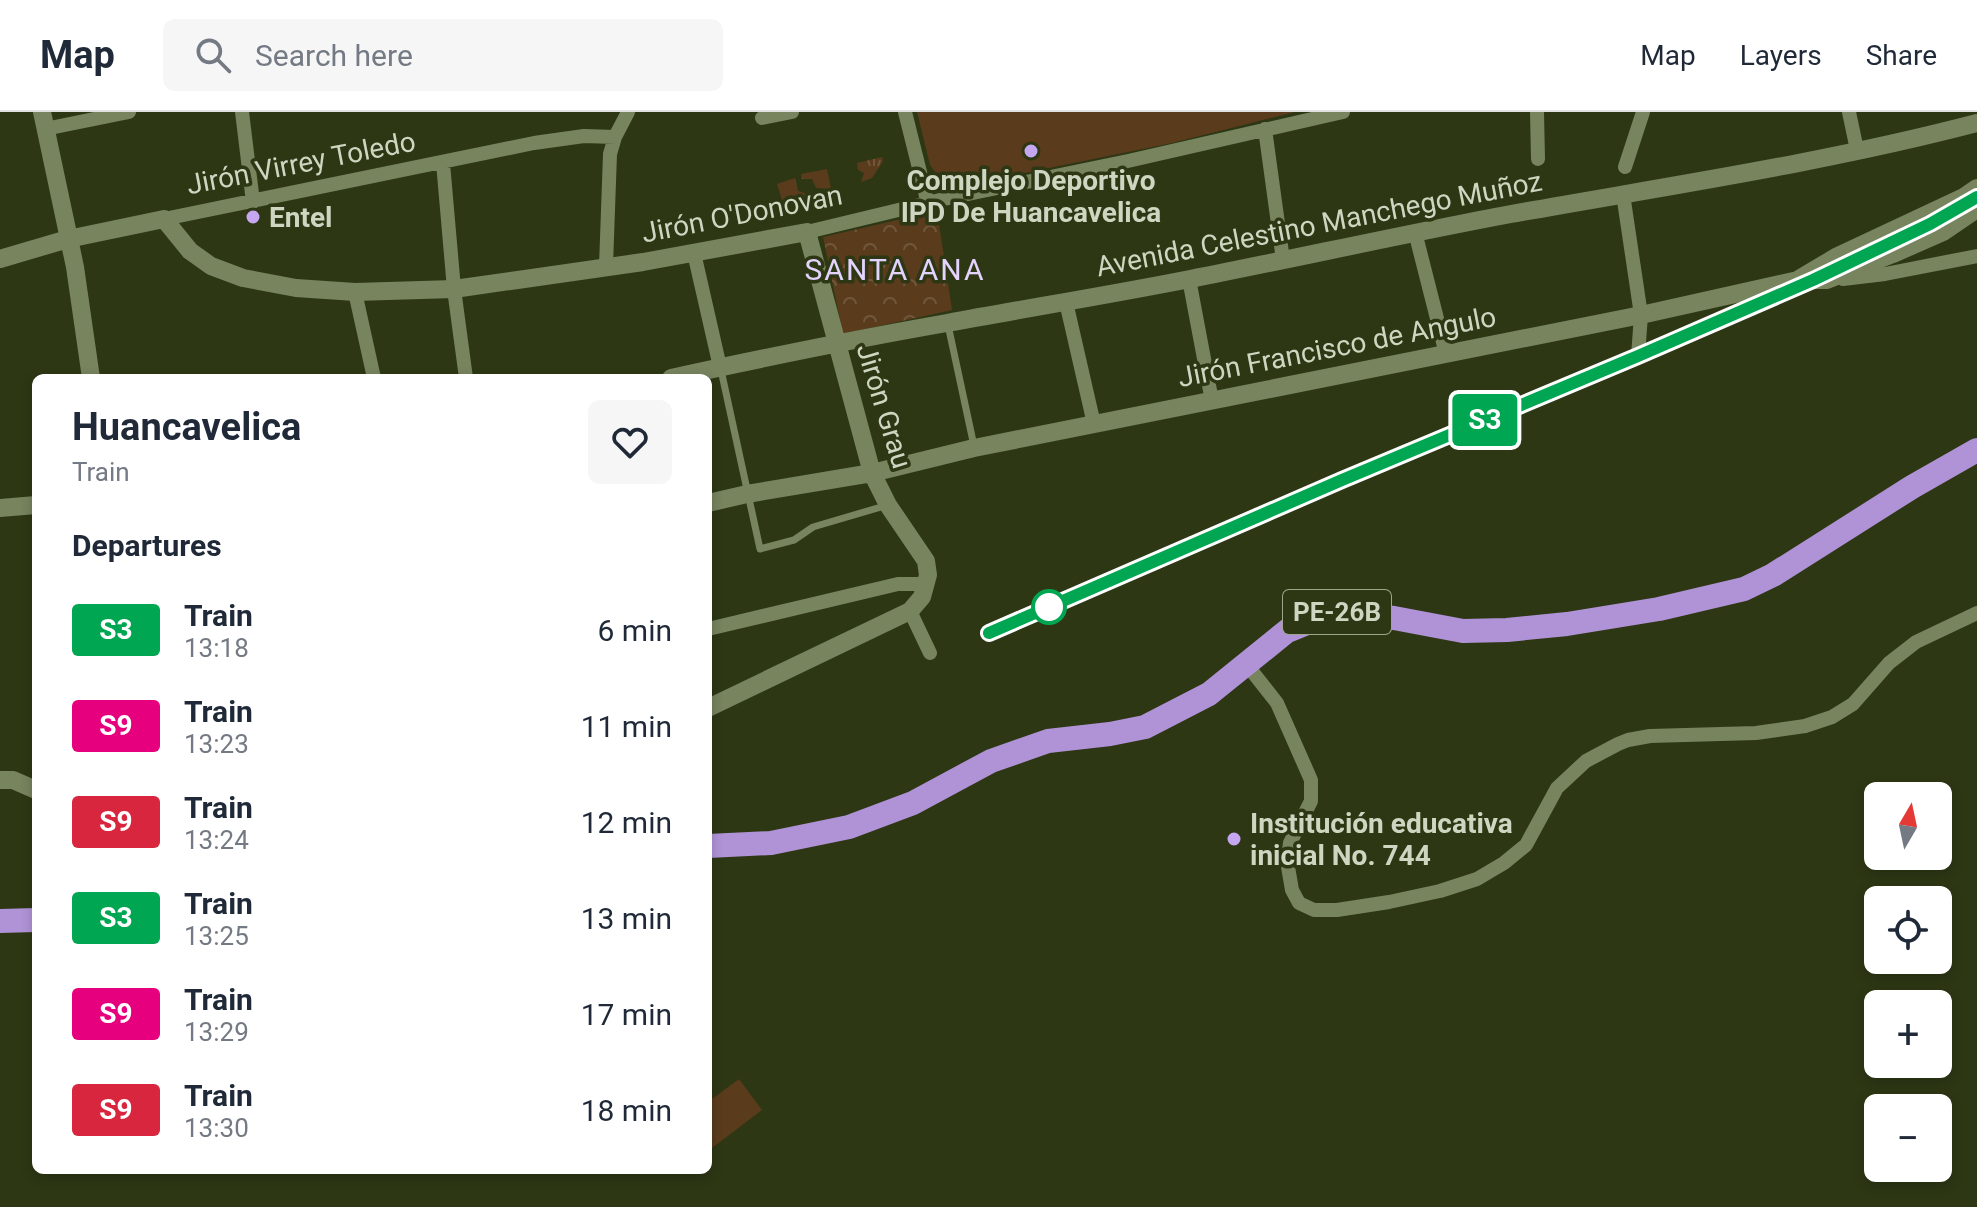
<!DOCTYPE html>
<meta charset="utf-8">
<style>
:root{--surface:#fff;--page:#f6f6f7;--text:#1f2937;--muted:#747a83;--line:#e0e1e3}
body{margin:0;font-family:Roboto,sans-serif;background:var(--page);color:var(--text);height:100vh;display:flex;flex-direction:column;font-size:30px;white-space:nowrap}
*{box-sizing:border-box;margin:0}
p{font-size:26px;color:var(--muted)}
.icon{flex:none;width:44px;height:44px;fill:none;stroke:currentColor;stroke-width:2;stroke-linecap:round;stroke-linejoin:round}
.map{position:relative;flex:1;overflow:hidden}
.sheet{position:absolute;left:32px;top:262px;width:680px;height:800px;display:flex;flex-direction:column;background:var(--surface);border-radius:12px;box-shadow:0 4px 12px #0003}
.sheet>*{flex:none}
.badge{padding:0 16px;border-radius:6px;font-size:28px;line-height:52px}
.needle{width:52px;rotate:9deg}
.controls{position:absolute;left:1864px;top:670px;display:grid;gap:16px}
.controls a{display:grid;place-items:center;width:88px;height:88px;border-radius:12px;background:var(--surface);box-shadow:0 4px 12px #0003;font-size:40px}
.map>.badge{position:absolute;translate:-50% -50%;box-shadow:0 0 0 4px #fff}
h2{padding:0 40px;font-size:30px;line-height:72px}
.round{display:grid;place-items:center;flex:none;width:84px;height:84px;border-radius:12px;background:var(--page)}
.head{display:flex;align-items:center;justify-content:space-between;height:136px;padding:0 40px}
h1{font-size:38px;font-weight:700;line-height:60px}
ul{padding:0;list-style:none}
li{display:flex;align-items:center;gap:24px;height:96px;padding:0 40px}
li div{flex:1}
li b{display:block;font-size:30px}
li em{font-style:normal}
li .badge{min-width:88px;font-weight:700;text-align:center}
header{display:flex;align-items:center;gap:48px;box-sizing:border-box;height:112px;padding:0 40px;background:var(--surface);border-bottom:2px solid var(--line)}
header strong{font-size:38px}
nav{display:flex;gap:44px;margin-inline-start:auto;font-size:28px}
.search{width:560px;height:72px;background:var(--page);display:flex;align-items:center;gap:20px;box-sizing:border-box;padding:0 28px;border-radius:12px;color:var(--muted);font-size:30px}
.map>svg:first-child{display:block}
.grass{fill:url(#grass-tufts)}
.park{fill:url(#park-crowns)}
.garden{fill:#5a3b1c}
.lines{fill:none;stroke-linecap:round;stroke-linejoin:round}
.lane{stroke:#77845e;stroke-width:7}
.street{stroke:#77845e;stroke-width:14}
.secondary{stroke:#77845e;stroke-width:18}
.highway{stroke:#b093d7;stroke-width:24}
.rail{stroke:#778063;stroke-width:5}
.line-casing{stroke:#fff;stroke-width:18}
.line{stroke:#00a651;stroke-width:12}
.poi-dot{fill:#c5a6f0;stroke:#2d3714;stroke-width:3}
.stop-dot{fill:#fff;stroke:#00a651;stroke-width:4}
.labels{text-anchor:middle;dominant-baseline:central;stroke-width:7;stroke-linejoin:round;paint-order:stroke}
.shield{fill:#2d3714;stroke:#9ea68d;stroke-width:2}
.shield-label{font-size:26px;font-weight:bold;fill:#ced6c1}
.street-label{font-size:28px;fill:#ced6c1;stroke:#2d3714}
.poi-label{font-size:28px;font-weight:bold;fill:#ced6c1;stroke:#2d3714;text-anchor:start}
.neighbourhood-label{font-size:30px;letter-spacing:2px;fill:#e3d3fd;stroke:#2d3714}
</style>
<header>
<strong>Map</strong>
<div class="search"><svg class="icon" aria-label="search" viewBox="0 0 24 24"><circle cx="10" cy="10" r="6"/><path d="M15 15l6 6"/></svg>Search here</div>
<nav><a>Map</a><a>Layers</a><a>Share</a></nav>
</header>
<div class="map">
<svg width="1977" height="1095" viewBox="0 0 1977 1095">
<defs>
<pattern id="grass-tufts" width="24" height="20" patternUnits="userSpaceOnUse" patternTransform="scale(2)"><rect width="24" height="20" fill="#5a3b1c"/><path d="M3 7l-1-3M5 7V3M7 7l1-3M15 17l-1-3M17 17v-4M19 17l1-3" fill="none" stroke="#70573b"/></pattern>
<pattern id="park-crowns" width="20" height="18" patternUnits="userSpaceOnUse" patternTransform="scale(2)"><rect width="20" height="18" fill="#5a3b1c"/><path d="M2 6a3 3 0 1 1 6 0M12 15a3 3 0 1 1 6 0" fill="none" stroke="#70573b"/></pattern>
</defs>
<rect width="100%" height="100%" fill="#2d3714"/>
<path class="grass" d="M882 45 883 49 872 66 861 70 864 61 858 58 857 51Z
M827 57 831 77 816 76 812 67H802L801 62Z
M795 66 798 79 807 82 808 87 784 94 777 72Z"/>
<path class="park" d="M937 99 952 198 843 222 823 125Z"/>
<path class="garden" d="M917 0H1295L1172 31 975 71 941 68 930 53Z
M739 967 762 998 708 1039V990Z"/>
<g class="lines">
<path class="lane" d="M948 213 974 334
M721 258 760 437 794 428 813 415 888 393"/>
<path class="street" d="M242 0 253 90
M905 0 928 92
M1537 0 1538 47
M1849 0 1857 38
M762 6 792 0
M45 17 129 0
M1265 17 1283 148
M443 51 454 177 466 266
M1625 55 1643 0
M1623 82 1641 203 1638 244
M164 107 534 31 584 24 615 25
M807 120 944 87 1128 49 1343 0
M1415 120 1446 242
M694 141 720 255
M606 154 610 42 615 25 628 0
M1189 167 1212 289
M1843 167 1885 162 1977 144
M355 180 374 266
M1066 190 1094 312
M910 499 930 541
M708 517 898 472H925
M1247 553 1277 591 1311 668V689L1290 731 1287 749 1292 778 1299 791 1314 798H1337L1389 790 1440 779 1477 767 1504 751 1526 733 1557 676 1586 649 1618 632 1628 628 1650 624 1756 621 1805 614 1832 605 1853 592 1889 551 1916 530 1977 501"/>
<path class="secondary" d="M42 0 75 155 91 266
M0 147 68 127 164 107 190 139 211 154 243 166 296 176 355 180 454 177 643 150 807 120 872 361 888 393 926 449 928 463 922 485 910 499 708 596
M1799 167 1836 145 1964 85 1977 76
M671 266C763 246 855 227 947 211 1028 196 1109 183 1190 167 1297 146 1404 122 1511 102 1667 74 1824 51 1977 11
M708 391 747 382 872 361 974 336 1641 203 1798 168H1827L1893 142 1943 120 1977 97
M0 396 36 393
M0 668H13L36 678"/>
<path class="highway" d="M708 734 771 731 849 715 913 691 991 649 1048 629 1110 622 1145 615 1209 582 1287 519 1334 500 1394 506 1463 519 1507 518 1567 512 1659 497 1744 477 1773 463 1912 375 1977 338
M0 809 36 808"/>
<path class="rail" d="M989 521 1342 368 1813 168 1930 112 1977 85"/>
</g>
<g class="lines">
<g class="line-casing">
<path id="line" d="M989 521 1342 368 1638 244 1813 168 1930 112 1977 85"/>
</g>
<use href="#line" class="line"/>
</g>
<g class="poi-dot">
<circle cx="1031" cy="39" r="8"/>
<circle cx="253" cy="105" r="8"/>
<circle cx="1234" cy="727" r="8"/>
</g>
<circle class="stop-dot" cx="1049" cy="495" r="16"/>
<g class="labels">
<rect class="shield" x="1283" y="478" width="108" height="44" rx="6"/>
<g class="shield-label">
<text x="1337" y="500">PE-26B</text>
</g>
<g class="street-label">
<text transform="translate(301 51) rotate(-11)">Jirón Virrey Toledo</text>
<text transform="translate(742 102) rotate(-11)">Jirón O'Donovan</text>
<text transform="translate(1319 112) rotate(-11)">Avenida Celestino Manchego Muñoz</text>
<text transform="translate(1337 235) rotate(-11)">Jirón Francisco de Angulo</text>
<text transform="translate(884 294) rotate(73)">Jirón Grau</text>
</g>
<g class="poi-label">
<text x="1031" y="68" text-anchor="middle">Complejo Deportivo<tspan x="1031" dy="32">IPD De Huancavelica</tspan></text>
<text x="269" y="105">Entel</text>
<text x="1250" y="711">Institución educativa<tspan x="1250" dy="32">inicial No. 744</tspan></text>
</g>
<g class="neighbourhood-label">
<text x="895" y="157">SANTA ANA</text>
</g>
</g>
</svg>
<div class="controls">
<a><svg class="needle" viewBox="-14 -14 28 28"><path d="M0-13l5 13h-10z" fill="#e53935"/><path d="M0 13l5-13h-10z" fill="#747a83"/></svg></a>
<a><svg class="icon" aria-label="locate" viewBox="0 0 24 24"><circle cx="12" cy="12" r="6"/><path d="M12 2v4M12 18v4M2 12h4M18 12h4"/></svg></a>
<a>+</a>
<a>−</a>
</div>
<b class="badge" style="left:1485px;top:308px;background:#00a651;color:#fff">S3</b>
<section class="sheet">
<div class="head"><div><h1>Huancavelica</h1><p>Train</p></div><a class="round"><svg class="icon" aria-label="heart" viewBox="0 0 24 24"><path d="M12 20l-8-8c-3-5 5-10 8-4 3-6 11-1 8 4z"/></svg></a></div>
<h2>Departures</h2>
<ul>
<li><span class="badge" style="background:#00a651;color:#fff">S3</span><div><b>Train</b><p>13:18</p></div><em>6 min</em></li>
<li><span class="badge" style="background:#e6007e;color:#fff">S9</span><div><b>Train</b><p>13:23</p></div><em>11 min</em></li>
<li><span class="badge" style="background:#d7263d;color:#fff">S9</span><div><b>Train</b><p>13:24</p></div><em>12 min</em></li>
<li><span class="badge" style="background:#00a651;color:#fff">S3</span><div><b>Train</b><p>13:25</p></div><em>13 min</em></li>
<li><span class="badge" style="background:#e6007e;color:#fff">S9</span><div><b>Train</b><p>13:29</p></div><em>17 min</em></li>
<li><span class="badge" style="background:#d7263d;color:#fff">S9</span><div><b>Train</b><p>13:30</p></div><em>18 min</em></li>
</ul>
</section>
</div>
